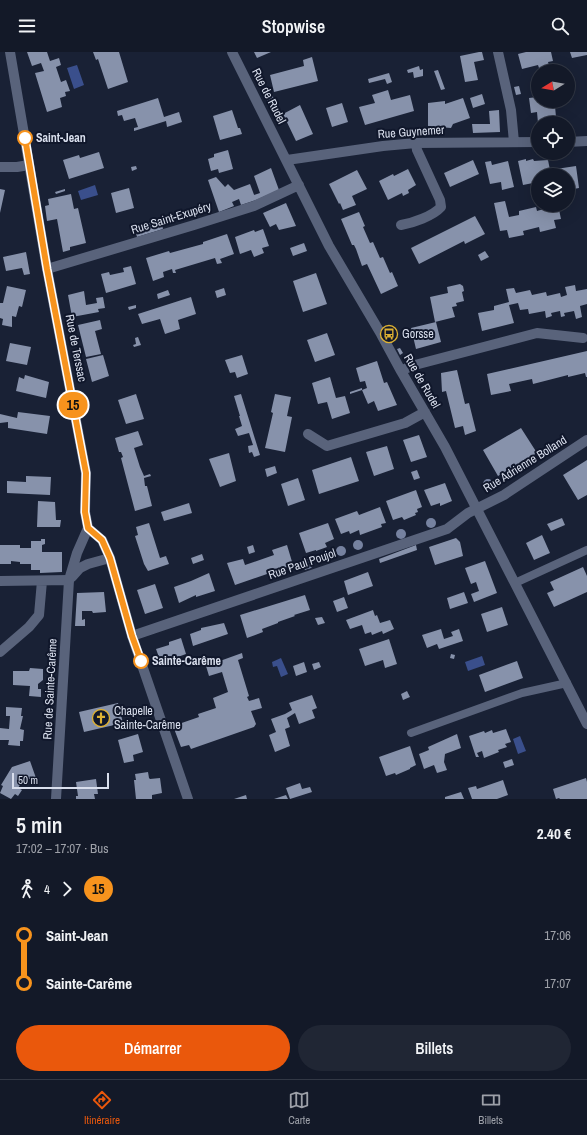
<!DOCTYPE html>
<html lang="fr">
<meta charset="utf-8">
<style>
:root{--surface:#131928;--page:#202634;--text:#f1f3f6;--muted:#9da0a8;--line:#323845;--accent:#ea580c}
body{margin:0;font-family:"Archivo Narrow",sans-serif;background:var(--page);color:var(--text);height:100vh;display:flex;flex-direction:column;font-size:15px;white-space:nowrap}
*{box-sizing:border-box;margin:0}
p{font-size:13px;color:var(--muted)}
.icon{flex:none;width:22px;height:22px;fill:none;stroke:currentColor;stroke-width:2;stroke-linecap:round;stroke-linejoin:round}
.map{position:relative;height:747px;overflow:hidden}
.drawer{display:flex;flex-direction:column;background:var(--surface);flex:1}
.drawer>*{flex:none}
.badge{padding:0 8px;border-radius:13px;font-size:14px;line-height:26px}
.needle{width:26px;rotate:259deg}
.tools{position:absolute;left:531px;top:12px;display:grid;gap:8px}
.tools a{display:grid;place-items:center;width:44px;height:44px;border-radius:50%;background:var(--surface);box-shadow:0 4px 16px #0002,0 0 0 1px var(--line);font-size:20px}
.scale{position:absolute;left:12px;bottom:10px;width:97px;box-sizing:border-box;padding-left:4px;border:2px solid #d9dfed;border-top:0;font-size:11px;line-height:14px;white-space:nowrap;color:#d9dfed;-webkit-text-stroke:3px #10172b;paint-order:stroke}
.map>.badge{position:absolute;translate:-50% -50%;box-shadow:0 0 0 2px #fff}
.legs{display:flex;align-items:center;gap:6px;height:44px;padding:0 16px;font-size:13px}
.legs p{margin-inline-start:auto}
.headline{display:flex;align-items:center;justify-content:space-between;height:68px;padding:0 16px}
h1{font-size:22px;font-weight:600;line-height:30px}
.primary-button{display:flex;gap:8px;margin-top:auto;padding:8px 16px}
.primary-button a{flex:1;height:46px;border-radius:24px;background:var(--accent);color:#fff;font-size:16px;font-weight:600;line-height:46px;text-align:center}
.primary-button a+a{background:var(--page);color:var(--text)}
ul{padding:0 16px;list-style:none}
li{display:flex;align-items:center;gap:14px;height:48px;font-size:15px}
li i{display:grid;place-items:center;width:6px;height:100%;margin:0 5px;background:currentColor}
li i::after{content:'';width:10px;height:10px;margin:-5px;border:3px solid;border-radius:50%;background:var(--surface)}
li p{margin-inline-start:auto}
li:first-child i{background:linear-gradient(#0000 50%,currentColor 0)}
li:last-child i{background:linear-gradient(currentColor 50%,#0000 0)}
header{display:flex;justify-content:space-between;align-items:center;height:52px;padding:0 16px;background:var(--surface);font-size:18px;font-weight:600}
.tabs{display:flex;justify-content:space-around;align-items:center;height:56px;border-top:1px solid var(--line);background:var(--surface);font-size:11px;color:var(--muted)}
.tabs a{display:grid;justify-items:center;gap:2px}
.tabs .active{color:var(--accent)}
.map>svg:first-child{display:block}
.water{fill:#3a4f8c}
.building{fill:#8792ab}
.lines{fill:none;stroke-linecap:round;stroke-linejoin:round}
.service{stroke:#59637b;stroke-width:8}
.minor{stroke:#59637b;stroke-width:10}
.tertiary{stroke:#59637b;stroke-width:10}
.tree{fill:#7682a0}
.line-1-casing{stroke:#fff;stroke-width:9}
.line-1{stroke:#f7931d;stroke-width:6}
.stop-1-dot{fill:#fff;stroke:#f7931d;stroke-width:2}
.labels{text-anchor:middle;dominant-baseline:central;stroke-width:4;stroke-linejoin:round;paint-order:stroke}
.street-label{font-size:12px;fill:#d9dfed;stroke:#10172b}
.stop-label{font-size:12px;font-weight:bold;fill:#d9dfed;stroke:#10172b;text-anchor:start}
.poi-label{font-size:12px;fill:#d9dfed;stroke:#10172b;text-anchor:start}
</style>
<header><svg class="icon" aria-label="menu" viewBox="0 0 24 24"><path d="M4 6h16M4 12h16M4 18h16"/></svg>Stopwise<svg class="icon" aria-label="search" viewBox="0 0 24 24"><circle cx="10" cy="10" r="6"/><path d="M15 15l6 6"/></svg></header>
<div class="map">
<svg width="587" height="747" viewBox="0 0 587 747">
<rect width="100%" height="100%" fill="#192135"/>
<path class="water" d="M77 13 84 33 74 37 67 16Z
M95 133 98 143 81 148 78 139Z
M482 604 485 613 468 619 465 610Z
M281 606 288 622 281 625 277 614 273 615 272 610Z
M520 684 526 699 518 702 513 687Z"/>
<path class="building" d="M27 0H47L50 9 59 6 61 13 56 15 61 30 66 28 70 39 65 40 66 44 60 46 62 55 47 60 35 21 44 19 41 11 32 14Z
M93 0H119L128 30 108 37 98 7 96 8Z
M254 0H271L257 6Z
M479 0H482L484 8 474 10 478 28 465 30 460 4Z
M526 0H551L553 9 548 10 551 19H540L538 13 522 17 518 2Z
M570 0H587V3L572 6Z
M312 5 318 29 274 40 270 23 304 14 303 8Z
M419 14 420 18 423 17V24L414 26 413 20 408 21 407 18Z
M438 18 445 37 441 38 434 19Z
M389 21 392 30 387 32 385 27 369 31 368 27Z
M519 34 521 42 516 43 514 35Z
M388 38 391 48 410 43 414 59 365 73 359 55 375 51 372 43Z
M482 42 485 52 473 56 470 46Z
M272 43 277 52 270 54 266 46Z
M538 45V49H558L559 53 555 54 556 65 545 67 546 70 538 71 537 60 531 61 529 46Z
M158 46 164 65 179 60 182 70 167 75 166 69 134 79V76L138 75 135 66 124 69 122 63 118 64 117 59Z
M463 46 470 66 453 72 451 76 428 74V51L445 49V52Z
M342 51 348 70 332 75 326 56Z
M300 53 313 82 296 89 283 62Z
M232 58 238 76H240L242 82 220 88 213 64Z
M499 58 500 80 473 81 472 72H490L489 59Z
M228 98 233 117 219 121 218 117 211 119 208 107 214 105V102Z
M99 100 104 116 69 127 63 108 79 103 80 106Z
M526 107V109L533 107 534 109 548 108 551 123H538V130L523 133 518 109Z
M473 108 479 122 450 135 444 121Z
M491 109 492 113 508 109 514 135 502 138 501 130 490 132 485 110Z
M136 114 137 117 132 119 131 115Z
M576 114 579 136 568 138V123H558L556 117Z
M271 116 279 138 256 148 254 143 260 141 254 124Z
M408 117 416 133 408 138 409 141 403 144 402 141 388 148 379 129 393 122 394 124Z
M357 118 367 137 352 144 356 153 343 158 340 151 339 152 329 132Z
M216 125 225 135 228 132 234 138 250 132 256 148 241 153 239 147 232 150 234 154 219 160 208 128Z
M129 136 134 156 116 161 111 141Z
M0 137 5 138 0 161Z
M65 137V139L56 142 55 140Z
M71 142 74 157 78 156 86 191 70 195V198L63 200 57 167 47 169 45 154 49 153 48 147Z
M505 149 509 165 519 163V159L536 155 537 159 547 156V153H558L561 167 554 168 556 176 540 180 539 175 523 179 524 183 509 186 507 178 500 179 494 151Z
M286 151 296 174 279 178 276 172 270 175 263 161Z
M359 160 365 174 363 175 370 191 373 190 380 206 383 205 390 221 392 220 398 234 381 242 367 212 362 214 356 197 354 193H352L341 167Z
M475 164 485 182 465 192 464 189 419 212 411 196Z
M160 166 163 177 137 185 135 177Z
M263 177 269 194 262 196 264 201 254 205 251 198 240 202 235 185 254 178 255 180Z
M227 182 234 202 220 207 222 211 217 212 215 206 175 218 176 221H173L172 217 163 220 164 225 153 229 146 206 169 199 170 201 203 192V190Z
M304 191 307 199 293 204 290 196Z
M485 199 489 205 481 209 478 203Z
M26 200 30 222 24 223 22 216 6 219 3 205Z
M131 214 136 232 106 241 101 222 109 220 110 223 124 220 123 216Z
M316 221 327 252 303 260 293 229Z
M460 232 463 234 464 239 462 240 464 249 456 251 457 254 452 255 455 265 435 270 430 245 448 241 447 235Z
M575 233 576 239 587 237V252L580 254 582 265 576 267 574 259 564 261 565 264 561 265 560 259 551 261 552 264 546 266 545 259 529 262 528 257 520 258 518 251 509 253 514 271 482 279 478 261 494 258V254L509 250 506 237 514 236 516 241 530 238 532 243 546 240 547 244 560 241 561 245 567 243 565 235Z
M7 234 26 238 22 255 19 254 16 265 12 264V275L2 273 3 267 0 266V251H3Z
M224 236 226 243 217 246 215 239Z
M168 238 170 243 158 247 157 242Z
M84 239 86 253 97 251 96 246 103 245 105 256 98 257 99 260 72 265 68 243Z
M191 245 196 262 178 268 180 277 165 282 160 267 142 272 138 262Z
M136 253V256L129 258 128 255Z
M100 268 102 277 95 279 101 302 86 305 78 273Z
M436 270 441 290 416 297 411 276Z
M327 281 335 303 315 310 307 288Z
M138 285 141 293 134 295 133 293 136 292 135 286Z
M10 291 31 295 27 313 6 309Z
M400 296 403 301 400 303 397 297Z
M587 299V325H586L585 321 568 325V323L533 332 532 327 509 332 511 339 491 343 487 322Z
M103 303 109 324 92 330 86 307Z
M242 303 248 322 237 326 235 320 230 321 225 308Z
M377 309 384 331 387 330 397 353 378 359 374 349 368 352 362 338 350 342V340L362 336V338L367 336 365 329 360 330 356 316Z
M457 318 465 352 469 351 476 379 465 383 463 374 455 376 446 339 442 340 441 321Z
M25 323 49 330 46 346 16 339 19 325 24 327Z
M330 325 336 346 345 344 350 361 332 367 327 350 318 352 312 331Z
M136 342 144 367 126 372 118 348Z
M241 342 260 403 254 405 252 400 249 401 248 394 253 393 249 381 238 384 235 377 242 374 239 364H240L234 344Z
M275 342 291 345 287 364 292 365 285 400 265 396 273 361 271 360Z
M18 360 50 364 47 382 8 376V370L0 371V362L17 366Z
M521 376 537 401 498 424 483 398Z
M138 379 143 393 134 396 140 415 144 424 150 422 151 424 144 426 145 434H147L152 454 135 459 121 406 123 405 121 400H119L115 386Z
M419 383 427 405 411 410 403 388Z
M387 394 394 417 374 424 366 400Z
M229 401 236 429 220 435 209 407Z
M351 405 359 429 319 442 312 418Z
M587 408V443L578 448 563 423Z
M275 414 277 421 267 425 265 417Z
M417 418 420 426 414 428 411 420Z
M26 424 51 425 50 443 7 441V429L26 430Z
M298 426 305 448 288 454 281 432Z
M445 431 452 449 440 454V451L431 454 424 438Z
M416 438 422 455 417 457 418 460 415 461 416 463 404 468 402 465 393 468 386 449Z
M38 449 55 450 56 468H61L60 475H37Z
M189 451 192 461 164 469 161 460Z
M380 455 386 471 381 472 382 475 360 483 359 478 350 482 349 479 341 482 335 467 357 459 359 463Z
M562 466 565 473 551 479 547 472Z
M149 471 160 506 166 504 169 512 148 519 144 512 135 484 138 483 136 475Z
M328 471 334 487 325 491 327 495 316 499V498L306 501 299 481Z
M542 483 550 501 534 508 526 491Z
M456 486 460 490 463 504 435 513 429 495Z
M41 487H45V492L42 493V500H62V520L40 521V518H31V512H20V510L11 509V512H0V493H20V496H31V489H41Z
M253 493 255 500 249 502 247 495Z
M287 493 293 513 235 533 227 511 243 507 245 513 274 503 272 498Z
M416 493 417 498 380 511 379 507Z
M202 502 204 508 193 512 191 506Z
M485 509 497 541 474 550 471 542 479 539 476 530 471 532 465 516Z
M309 512 310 516 305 518 303 514Z
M583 515 587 524V540L554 555 547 541 554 538 550 530Z
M368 520 373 534 348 543 344 529Z
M209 521 215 539 196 545V543L179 551 174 535 191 529Z
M155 532 163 556 145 562 137 538Z
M104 540 106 560 93 561 92 559H82V568L85 567V574H75L77 541Z
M464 540 468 551 450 557 447 546Z
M305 543 310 558 294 563 295 564 278 570V571L262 577 263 580 247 586 240 563Z
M344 545 348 556 337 560 333 549Z
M502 555 508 573 487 580 481 562Z
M373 558 375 564 377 563 380 571 390 568 394 577 383 582 382 579 372 583 371 580 365 582 362 573 350 577 346 568Z
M322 565 325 571 318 573 315 566Z
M224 571 228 582 193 594 190 582 201 578V576Z
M441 577 444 587 453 584 451 580 459 577 463 589 439 597 437 592 427 596 422 583Z
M181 586 186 602 161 611 156 597 169 593V590Z
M389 587 397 612 385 616 383 608 365 614 359 597Z
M242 601 243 606 238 608 249 644 247 645 249 649 259 646 262 656 251 659 256 672 254 675 191 697 189 693 181 695 173 674 199 665 198 662 216 656 213 646 228 640 222 620 209 624 206 614Z
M451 602 455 603 454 607 450 606Z
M517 609 523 626 485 640 479 623Z
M304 610 307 620 296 624 293 614Z
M319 610 321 615 314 618 312 612Z
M30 616 43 617V628L38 632V637H41V645L29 644 30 634 13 633V619H29Z
M407 639 410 645 403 648 401 642Z
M312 643 317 656 312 658 315 666 299 672 295 661 287 666 290 675 285 677 290 694 275 700 269 683 276 680 271 667 285 662 292 658 289 651Z
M118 651 123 671 84 680 79 660Z
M6 655 22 656 21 664H23L20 677 24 678 23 689H20V694L8 693 9 688H0V676L9 677 10 664H6Z
M506 677 511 690 505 692 507 695 498 698 499 700 484 706 482 699 477 701 479 705H476L469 684 484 679 485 681 492 678 493 681Z
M138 682 143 700 133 703 134 709 124 711 118 688Z
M457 682 461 696 445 702 444 710 447 718 437 721 434 713 424 717 419 702 429 698 428 695Z
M410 694 416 713 410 716V717L396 723 395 721 386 724 379 705Z
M512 707 514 713 505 716 503 710Z
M30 709 36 726 23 728 18 736 22 738 18 744 15 742 11 747 0 741 3 734 1 733 12 715Z
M148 720 149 726 150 727 160 726 162 741 152 743V747H136L134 728H136L135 722Z
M586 726 587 730V747H560L559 746 556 747 553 737Z
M96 727 98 742H94L95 747H76V744H78L76 730Z
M503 728 508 743 497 747H472L468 736 476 734 477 737Z
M300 731 302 737 310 735 312 740 290 747 286 736Z
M461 740 464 747H445V745Z
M246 743 247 747H234Z
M286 743 288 747H274Z"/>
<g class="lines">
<path class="service" d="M515 531 587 498
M411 681 522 641 567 631"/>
<path class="minor" d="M232 0 329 194 381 282 401 319 445 395 587 672
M498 0 511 58 514 90
M568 90 587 89
M287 108 383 94 416 91 538 90
M0 115H17L29 113
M401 173C413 171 433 164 441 155L440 148 417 98 416 91
M47 217 194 173 254 154 299 133
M401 319 411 314 537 281 583 286
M308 382 327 394 405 371 425 360
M0 529 69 528 56 747
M132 584 447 477 468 461 504 443 587 388
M0 600 29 575 39 563 42 529"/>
<path class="tertiary" d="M10 0 47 217 86 421 85 460 88 476 102 488 110 506 132 584 188 747
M72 525 80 516 88 512 110 506
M69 528 77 501 88 476"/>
</g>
<g class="tree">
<circle cx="488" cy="432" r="5"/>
<circle cx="431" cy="471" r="5"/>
<circle cx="401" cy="482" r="5"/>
<circle cx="358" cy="493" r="5"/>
<circle cx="341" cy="499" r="5"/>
<circle cx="308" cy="512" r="5"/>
</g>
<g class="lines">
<g class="line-1-casing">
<path id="line-1" d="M25 86 47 217 86 421 85 460 88 476 102 488 110 506 132 584 141 609"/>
</g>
<use href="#line-1" class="line-1"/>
</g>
<defs>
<g id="bus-ring" transform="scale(0.9)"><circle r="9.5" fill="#10172b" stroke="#deb133" stroke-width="1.5"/><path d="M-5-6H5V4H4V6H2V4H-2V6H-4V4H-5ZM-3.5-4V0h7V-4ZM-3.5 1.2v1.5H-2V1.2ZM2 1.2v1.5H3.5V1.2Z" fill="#deb133"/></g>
<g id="church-ring" transform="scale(0.9)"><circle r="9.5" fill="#10172b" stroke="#deb133" stroke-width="1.5"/><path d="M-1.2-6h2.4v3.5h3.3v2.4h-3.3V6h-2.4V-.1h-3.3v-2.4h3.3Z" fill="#deb133"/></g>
</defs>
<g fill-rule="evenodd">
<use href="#bus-ring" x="389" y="282"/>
<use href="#church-ring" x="101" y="666"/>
</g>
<g class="stop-1-dot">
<circle cx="25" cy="86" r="7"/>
<circle cx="141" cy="609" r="7"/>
</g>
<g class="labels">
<g class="street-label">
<text transform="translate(269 44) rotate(63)">Rue de Rudel</text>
<text transform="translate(411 80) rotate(-4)">Rue Guynemer</text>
<text transform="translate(171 166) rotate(-17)">Rue Saint-Exupéry</text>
<text transform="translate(76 296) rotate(79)">Rue de Terssac</text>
<text transform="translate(422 329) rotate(60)">Rue de Rudel</text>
<text transform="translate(525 412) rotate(-32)">Rue Adrienne Bolland</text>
<text transform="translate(302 512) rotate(-19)">Rue Paul Poujol</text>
<text transform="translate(50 637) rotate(-87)">Rue de Sainte-Carême</text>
</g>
<g class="stop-label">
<text x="36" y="86">Saint-Jean</text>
<text x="152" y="609">Sainte-Carême</text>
</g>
<g class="poi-label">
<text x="402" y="282">Gorsse</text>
<text x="114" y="659">Chapelle<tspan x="114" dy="14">Sainte-Carême</tspan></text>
</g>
</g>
</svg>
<div class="tools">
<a><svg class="needle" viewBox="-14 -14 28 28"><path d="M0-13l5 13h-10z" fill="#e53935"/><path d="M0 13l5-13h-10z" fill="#9da0a8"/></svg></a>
<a><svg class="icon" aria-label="locate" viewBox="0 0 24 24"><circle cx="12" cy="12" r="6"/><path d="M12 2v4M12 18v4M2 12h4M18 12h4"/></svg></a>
<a><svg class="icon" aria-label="layers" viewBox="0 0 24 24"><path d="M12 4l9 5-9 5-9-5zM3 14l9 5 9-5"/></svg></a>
</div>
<div class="scale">50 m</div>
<b class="badge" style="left:73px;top:353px;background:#f7931d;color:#111">15</b>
</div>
<section class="drawer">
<div class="headline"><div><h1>5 min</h1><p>17:02 – 17:07 · Bus</p></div><b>2.40 €</b></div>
<div class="legs"><svg class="icon" aria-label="walk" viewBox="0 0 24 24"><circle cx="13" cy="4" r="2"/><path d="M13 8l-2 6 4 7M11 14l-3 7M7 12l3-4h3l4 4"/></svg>4<svg class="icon" aria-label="forward" viewBox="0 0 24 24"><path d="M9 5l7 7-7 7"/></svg><b class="badge" style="background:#f7931d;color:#111">15</b></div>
<ul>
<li><i style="color:#f7931d"></i><b>Saint-Jean</b><p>17:06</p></li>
<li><i style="color:#f7931d"></i><b>Sainte-Carême</b><p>17:07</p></li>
</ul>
<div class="primary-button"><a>Démarrer</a><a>Billets</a></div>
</section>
<nav class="tabs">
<a class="active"><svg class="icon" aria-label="directions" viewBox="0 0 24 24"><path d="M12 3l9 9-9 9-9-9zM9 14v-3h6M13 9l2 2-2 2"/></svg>Itinéraire</a>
<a><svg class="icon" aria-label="map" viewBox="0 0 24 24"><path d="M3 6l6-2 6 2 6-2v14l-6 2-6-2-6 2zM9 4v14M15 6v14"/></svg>Carte</a>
<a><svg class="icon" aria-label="tickets" viewBox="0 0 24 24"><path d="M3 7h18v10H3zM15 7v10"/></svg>Billets</a>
</nav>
